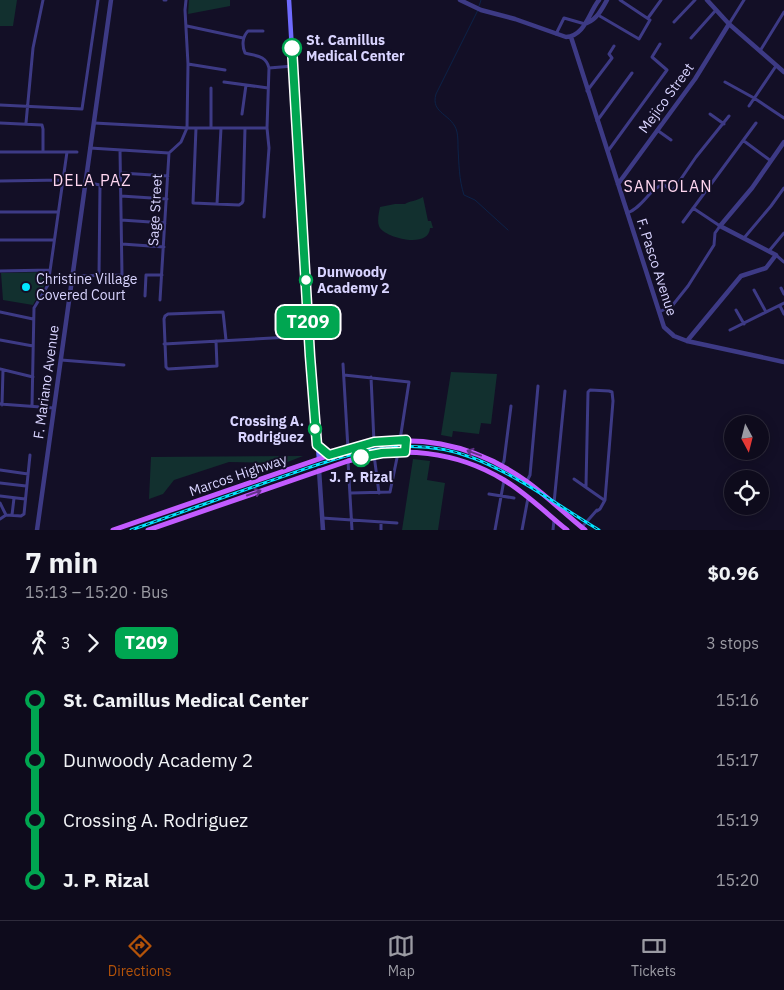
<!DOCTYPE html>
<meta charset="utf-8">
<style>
:root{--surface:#0e0b1c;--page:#1c1929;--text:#f1f3f6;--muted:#9b9ba3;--line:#2e2b3b;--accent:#b45309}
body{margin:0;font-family:"IBM Plex Sans",sans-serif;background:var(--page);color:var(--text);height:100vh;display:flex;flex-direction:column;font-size:19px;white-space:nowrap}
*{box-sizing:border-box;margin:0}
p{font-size:16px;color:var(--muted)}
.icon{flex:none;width:28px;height:28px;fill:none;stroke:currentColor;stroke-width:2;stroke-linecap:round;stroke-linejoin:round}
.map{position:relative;height:530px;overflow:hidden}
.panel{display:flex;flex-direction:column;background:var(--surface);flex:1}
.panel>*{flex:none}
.badge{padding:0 10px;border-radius:8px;font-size:18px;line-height:32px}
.needle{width:32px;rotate:173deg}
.tools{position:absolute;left:724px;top:415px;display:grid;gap:10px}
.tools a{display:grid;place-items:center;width:45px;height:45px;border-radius:50%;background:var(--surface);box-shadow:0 2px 12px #0003,0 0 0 1px var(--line);font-size:25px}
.map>.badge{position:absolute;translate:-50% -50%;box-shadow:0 0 0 2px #fff}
.legs{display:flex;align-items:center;gap:8px;height:55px;padding:0 25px;font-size:16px}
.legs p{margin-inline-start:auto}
.overview{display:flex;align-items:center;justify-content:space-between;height:85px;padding:0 25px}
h1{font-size:28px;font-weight:700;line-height:38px}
ul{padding:0 25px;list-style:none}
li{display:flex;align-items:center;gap:18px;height:60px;font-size:19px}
li i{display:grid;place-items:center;width:8px;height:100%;margin:0 6px;background:currentColor}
li i::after{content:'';width:12px;height:12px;margin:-6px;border:4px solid;border-radius:50%;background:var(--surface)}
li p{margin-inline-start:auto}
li:first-child i{background:linear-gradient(#0000 50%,currentColor 0)}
li:last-child i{background:linear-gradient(currentColor 50%,#0000 0)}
.menu{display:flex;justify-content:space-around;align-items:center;height:70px;border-top:1px solid var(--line);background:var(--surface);font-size:14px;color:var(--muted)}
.menu a{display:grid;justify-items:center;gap:2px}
.menu .current{color:var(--accent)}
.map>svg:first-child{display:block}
.green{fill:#12302f}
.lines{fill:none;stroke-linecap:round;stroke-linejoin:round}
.stream{stroke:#0c2248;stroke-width:1}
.minor{stroke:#3d3a85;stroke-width:3}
.tertiary{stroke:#3d3a85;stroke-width:4.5}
.secondary{stroke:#6f6bff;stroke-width:4.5}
.primary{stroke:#c25bff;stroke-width:5}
.rail-casing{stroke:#00e5ff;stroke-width:3}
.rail{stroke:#130f26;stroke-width:1;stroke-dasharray:4;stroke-linecap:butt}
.oneway{stroke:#623188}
.line-1-casing{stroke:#fff;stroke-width:11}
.line-1{stroke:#00a651;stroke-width:8}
.stop-1-dot{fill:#fff;stroke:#00a651;stroke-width:2.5}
.poi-dot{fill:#00e5ff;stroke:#130f26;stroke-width:2}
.labels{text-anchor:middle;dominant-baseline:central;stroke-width:4;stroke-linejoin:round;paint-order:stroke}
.stop-label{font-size:14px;font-weight:bold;fill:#d9d4ff;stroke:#130f26;text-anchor:start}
.street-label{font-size:14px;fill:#d9d4ff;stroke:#130f26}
.poi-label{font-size:14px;fill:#d9d4ff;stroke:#130f26;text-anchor:start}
.quarter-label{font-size:16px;letter-spacing:1px;fill:#ffd6f0;stroke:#130f26}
</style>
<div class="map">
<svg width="784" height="530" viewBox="0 0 784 530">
<rect width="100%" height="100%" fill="#130f26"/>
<path class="green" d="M0 0H17L13 26H0Z
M189 0H230V6L188 14Z
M423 197 428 221H431L433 228H430C429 250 382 237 379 226 377 221 379 212 380 207L395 204H405C409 201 417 201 423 197Z
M47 272C45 290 41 290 33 305L3 300 1 273Z
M451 372 497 374 491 424 481 423 479 434 453 431 452 437 441 435Z
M303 456 285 463 229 462 174 480 163 494 149 499 151 457Z
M413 459 430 461 427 480 445 483 438 530H402Z"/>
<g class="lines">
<path class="stream" d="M479 6 481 0
M478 10 436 94C430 114 453 114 457 132 458 137 458 143 458 148 459 164 459 180 464 195L475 200 508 230"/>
<path class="minor" d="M164 0H166
M598 15 639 39 650 20 620 0
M648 18 661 0
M674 22 695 0
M729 24 744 0
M187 26 243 38
M263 31H248C242 37 242 46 245 53 255 56 266 55 269 68L267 128 269 148 264 217
M556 34 564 18 585 24
M691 38 716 10
M760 51 784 12
M188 64 225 70
M269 68 293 66
M224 82 268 88
M725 82 754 98 784 118
M587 91 612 58 609 54 614 46
M0 105 82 109 98 0
M749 106 776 66
M242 114 246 85
M710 114 724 124
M597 121 632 73
M0 123 42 125 43 129V152
M26 123 33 48 43 0
M94 123 187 128H267
M196 128 193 203 239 205 242 203 243 201 245 128
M211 128V88
M657 130 671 140
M744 141 771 161
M90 148 169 153
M608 151 667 70 652 57 660 44
M0 152H77
M169 153 181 142 187 128 188 64 185 10 186 0
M121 173 168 176
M0 181 62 180
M85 182 100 185 99 276
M121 196 167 199
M217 204 221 128
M0 212H58
M627 213C643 208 651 186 664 185L671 190 674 189 696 157 729 116
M121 220 165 223
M683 222 756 123
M744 238 771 206 784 188
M0 240H54
M122 244 164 247
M769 251 784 233
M776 255 784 262
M0 271 50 270
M73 276 122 275 120 150
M781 288 784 294
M754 290 766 312
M145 296 146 275H162
M160 300 169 153
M780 306 784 314
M736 310 744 324
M0 312 33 319
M659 312 672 306 688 286 714 245 715 233 720 226 693 208
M730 330 784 303
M290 336 309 333
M0 340 33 346
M216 341 217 366 168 369 166 367 164 319 165 316 168 314 223 312 226 340
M164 344 309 336
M61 360 124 365
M343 364 348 449
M0 369 33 377
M344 375 409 382 400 440
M371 377 374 442
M0 404 54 408
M2 405 3 370
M32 406 34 308 48 285 67 152
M374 455 379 493
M348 461 352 530
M502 465 504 461 511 406
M0 470 28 474
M574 479 604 500
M527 481 530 475 538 386
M0 483 26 486
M586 486 588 392 590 390 609 391 612 392 613 401 605 500 600 509 597 511
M351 493 390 492 398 453
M489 494 514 498
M0 496 25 499
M0 503 6 515
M554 503 565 391
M12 515 14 498
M322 518 397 523
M0 519 6 515 21 516 24 514 30 455
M381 522V530
M582 527 597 510
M495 530 504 480
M522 530 528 498
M553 530 554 520"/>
<path class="tertiary" d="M460 0 481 10 515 19 566 37C585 36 589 12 599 0
M707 0 729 24 784 72
M587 23C597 19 602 9 607 0
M571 37 664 327 674 336 687 341 784 362
M618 184 695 79 729 24
M687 341 741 276 766 268 776 255 720 226 752 188 784 142
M319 470 323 530
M37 530 111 0"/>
<path class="secondary" d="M289 0 310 356 319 459"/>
<path class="primary" d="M317 445 329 455
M113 530 348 449C411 431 473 443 526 481 547 496 565 514 585 530
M148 530 348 461C401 445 456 451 504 480 527 494 546 513 567 530"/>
<g class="rail-casing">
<path id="rail" d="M131 530C176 514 222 498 267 482 335 459 401 430 473 458 517 475 559 506 599 530"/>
</g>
<use href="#rail" class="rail"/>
</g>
<defs><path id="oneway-shaft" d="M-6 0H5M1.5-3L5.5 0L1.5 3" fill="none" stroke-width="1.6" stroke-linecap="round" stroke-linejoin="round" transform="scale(1.25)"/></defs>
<g class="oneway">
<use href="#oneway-shaft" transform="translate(474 453) rotate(-160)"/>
<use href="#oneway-shaft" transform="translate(254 493) rotate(-19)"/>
</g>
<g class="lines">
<g class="line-1-casing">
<path id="line-1" d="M292 48 310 356 317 445 329 455 374 442 406 440 405 452 382 453 361 457"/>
</g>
<use href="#line-1" class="line-1"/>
</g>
<g class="stop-1-dot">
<circle cx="292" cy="48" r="9"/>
<circle cx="306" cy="280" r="6"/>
<circle cx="315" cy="429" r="6"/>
<circle cx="361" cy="457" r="9"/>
</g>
<circle class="poi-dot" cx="26" cy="287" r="5"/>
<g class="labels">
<g class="stop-label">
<text x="306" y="40">St. Camillus<tspan x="306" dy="16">Medical Center</tspan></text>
<text x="317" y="272">Dunwoody<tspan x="317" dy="16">Academy 2</tspan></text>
<text x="304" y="421" text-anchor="end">Crossing A.<tspan x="304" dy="16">Rodriguez</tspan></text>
<text x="361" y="477" text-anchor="middle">J. P. Rizal</text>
</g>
<g class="street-label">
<text transform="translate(666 98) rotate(-54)">Mejico Street</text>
<text transform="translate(155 210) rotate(-87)">Sage Street</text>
<text transform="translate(657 267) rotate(72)">F. Pasco Avenue</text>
<text transform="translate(46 382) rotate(-82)">F. Mariano Avenue</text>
<text transform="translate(238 475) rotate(-19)">Marcos Highway</text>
</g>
<g class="poi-label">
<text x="36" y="279">Christine Village<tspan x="36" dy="16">Covered Court</tspan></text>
</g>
<g class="quarter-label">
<text x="92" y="180">DELA PAZ</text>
<text x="668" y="186">SANTOLAN</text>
</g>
</g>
</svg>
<div class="tools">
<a><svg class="needle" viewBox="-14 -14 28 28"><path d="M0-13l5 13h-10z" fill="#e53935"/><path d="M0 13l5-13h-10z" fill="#9b9ba3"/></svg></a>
<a><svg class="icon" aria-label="locate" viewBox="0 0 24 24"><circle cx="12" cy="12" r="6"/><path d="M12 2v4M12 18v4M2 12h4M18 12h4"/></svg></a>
</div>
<b class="badge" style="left:308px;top:322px;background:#00a651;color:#fff">T209</b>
</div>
<section class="panel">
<div class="overview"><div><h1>7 min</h1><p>15:13 – 15:20 · Bus</p></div><b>$0.96</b></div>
<div class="legs"><svg class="icon" aria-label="walk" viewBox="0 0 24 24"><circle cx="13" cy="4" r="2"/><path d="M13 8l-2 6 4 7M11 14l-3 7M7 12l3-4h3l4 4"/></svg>3<svg class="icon" aria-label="forward" viewBox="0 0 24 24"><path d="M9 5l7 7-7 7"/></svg><b class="badge" style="background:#00a651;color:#fff">T209</b><p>3 stops</p></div>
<ul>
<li><i style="color:#00a651"></i><b>St. Camillus Medical Center</b><p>15:16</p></li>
<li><i style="color:#00a651"></i><span>Dunwoody Academy 2</span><p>15:17</p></li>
<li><i style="color:#00a651"></i><span>Crossing A. Rodriguez</span><p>15:19</p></li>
<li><i style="color:#00a651"></i><b>J. P. Rizal</b><p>15:20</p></li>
</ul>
</section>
<nav class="menu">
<a class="current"><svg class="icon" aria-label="directions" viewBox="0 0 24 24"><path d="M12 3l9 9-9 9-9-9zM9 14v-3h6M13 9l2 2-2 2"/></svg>Directions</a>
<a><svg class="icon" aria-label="map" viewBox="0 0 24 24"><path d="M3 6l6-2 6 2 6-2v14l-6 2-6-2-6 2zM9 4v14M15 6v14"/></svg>Map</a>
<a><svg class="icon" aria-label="tickets" viewBox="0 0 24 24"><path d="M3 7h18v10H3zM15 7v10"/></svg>Tickets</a>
</nav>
